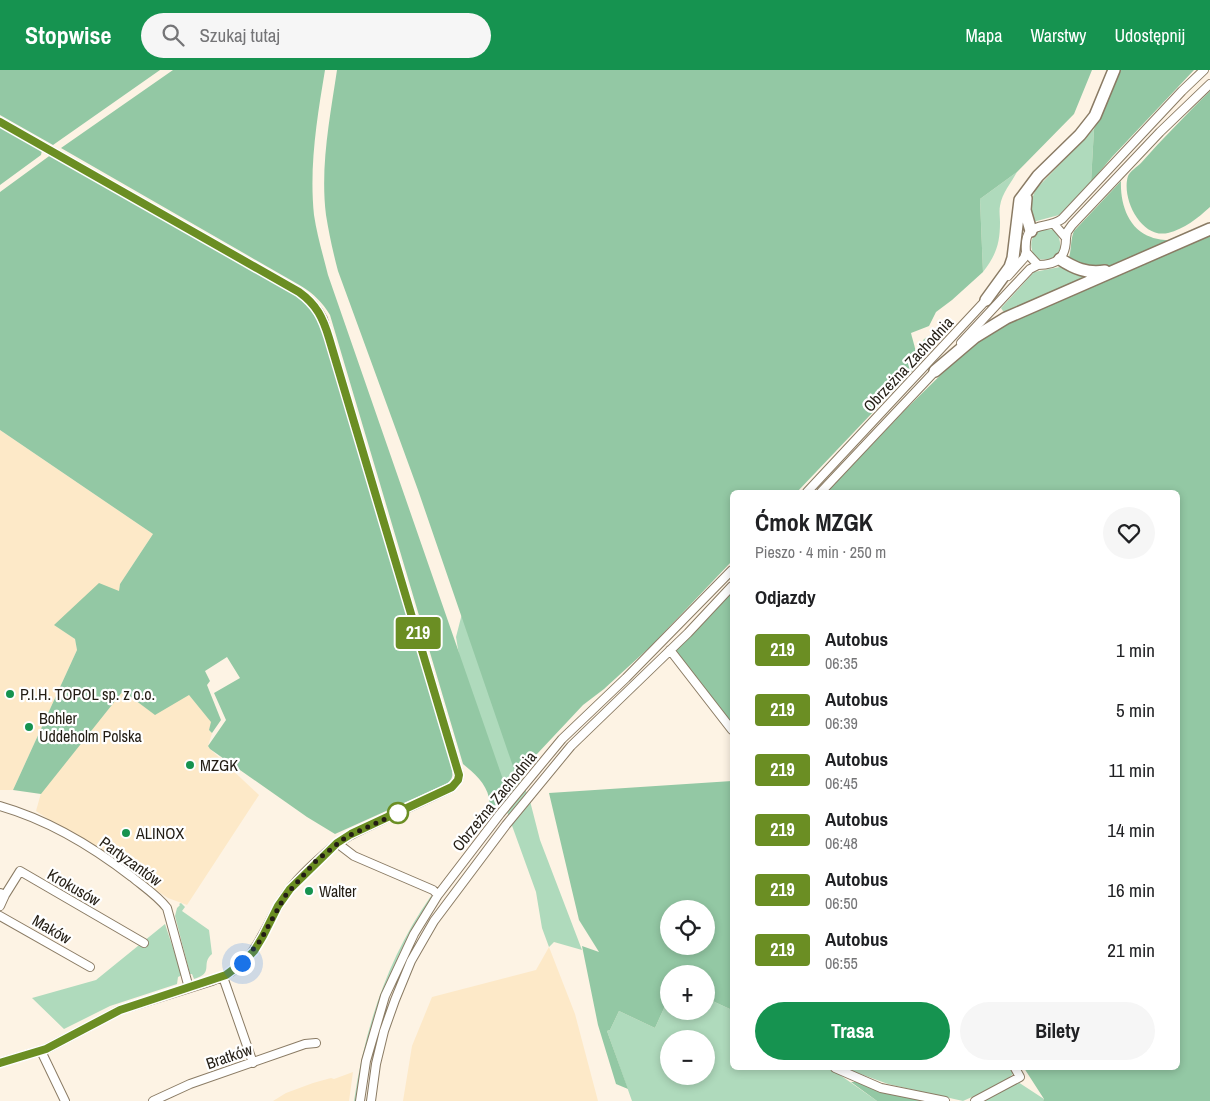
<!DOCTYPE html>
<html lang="pl">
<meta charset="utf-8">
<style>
:root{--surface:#fff;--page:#f6f6f6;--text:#202124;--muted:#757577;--accent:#169350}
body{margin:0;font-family:"Archivo Narrow",sans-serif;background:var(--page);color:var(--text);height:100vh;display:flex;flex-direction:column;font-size:19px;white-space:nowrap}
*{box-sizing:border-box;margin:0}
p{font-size:16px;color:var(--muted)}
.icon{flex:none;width:28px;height:28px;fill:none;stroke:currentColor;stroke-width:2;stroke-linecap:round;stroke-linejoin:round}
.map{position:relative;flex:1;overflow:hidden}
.drawer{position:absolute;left:730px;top:420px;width:450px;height:580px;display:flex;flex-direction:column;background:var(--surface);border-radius:8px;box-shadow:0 2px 8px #0003}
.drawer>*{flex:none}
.badge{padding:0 10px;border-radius:4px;font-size:18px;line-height:32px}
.fabs{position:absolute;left:660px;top:830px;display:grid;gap:10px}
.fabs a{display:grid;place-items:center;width:55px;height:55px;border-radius:50%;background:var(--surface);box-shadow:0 2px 8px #0003;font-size:25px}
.you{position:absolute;width:25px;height:25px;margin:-12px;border:4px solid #fff;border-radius:50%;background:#1a73e8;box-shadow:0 0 0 8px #1a73e833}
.map>.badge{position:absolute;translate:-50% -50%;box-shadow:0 0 0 2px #fff}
h2{padding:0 25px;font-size:19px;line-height:45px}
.round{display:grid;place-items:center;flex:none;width:52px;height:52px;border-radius:26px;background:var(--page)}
.overview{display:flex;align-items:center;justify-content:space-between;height:85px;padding:0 25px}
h1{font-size:24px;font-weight:700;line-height:38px}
.primary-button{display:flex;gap:10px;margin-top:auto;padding:10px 25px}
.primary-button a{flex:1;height:58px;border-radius:30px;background:var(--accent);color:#fff;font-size:20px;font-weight:700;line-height:58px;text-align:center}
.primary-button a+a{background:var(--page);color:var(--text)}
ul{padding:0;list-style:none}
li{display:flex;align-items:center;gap:15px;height:60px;padding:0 25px}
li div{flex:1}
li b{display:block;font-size:19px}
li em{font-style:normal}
li .badge{min-width:55px;font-weight:700;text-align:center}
header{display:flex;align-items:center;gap:30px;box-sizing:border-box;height:70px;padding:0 25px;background:var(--accent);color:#fff}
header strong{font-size:24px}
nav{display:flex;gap:28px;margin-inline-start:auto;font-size:18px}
.search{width:350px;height:45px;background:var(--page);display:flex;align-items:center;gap:12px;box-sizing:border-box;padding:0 18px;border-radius:28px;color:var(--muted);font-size:19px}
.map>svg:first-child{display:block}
.built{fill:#fde9c8}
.green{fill:#afdabc;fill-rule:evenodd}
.forest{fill:#93c8a4;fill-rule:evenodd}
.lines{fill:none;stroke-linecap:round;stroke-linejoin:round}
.minor-casing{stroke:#8a7b64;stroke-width:10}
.highway-casing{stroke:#8a7b64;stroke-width:14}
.minor{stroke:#fff;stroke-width:8}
.highway{stroke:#fff;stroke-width:11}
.line-casing{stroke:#fff;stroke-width:11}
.line{stroke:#6b8e23;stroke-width:8}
.walk{stroke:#231d14;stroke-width:5;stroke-dasharray:0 9}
.poi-dot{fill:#169350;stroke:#fff;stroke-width:2}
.stop-dot{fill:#fff;stroke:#6b8e23;stroke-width:2.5}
.labels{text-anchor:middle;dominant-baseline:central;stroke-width:4.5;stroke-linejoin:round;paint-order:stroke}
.street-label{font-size:16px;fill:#231d14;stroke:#fff}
.poi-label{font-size:16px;fill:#231d14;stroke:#fff;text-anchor:start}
</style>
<header>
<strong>Stopwise</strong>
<div class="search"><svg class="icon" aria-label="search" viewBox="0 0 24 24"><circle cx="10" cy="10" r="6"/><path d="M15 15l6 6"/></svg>Szukaj tutaj</div>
<nav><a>Mapa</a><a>Warstwy</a><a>Udostępnij</a></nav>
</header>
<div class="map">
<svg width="1210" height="1031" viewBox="0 0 1210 1031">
<rect width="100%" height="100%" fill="#fdf3e4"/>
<path class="built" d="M0 360 153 464 120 514 119 522 55 555 75 569 77 580 13 720H0Z
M123 621 189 625 212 652 209 660 212 663 208 676 210 679 259 725 187 835 168 828 36 741 41 723Z
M549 877 575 944 598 1031H403L412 976 432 927 536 900Z
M353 1002 349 1031H273L286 1023 313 1013 331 1008 334 1009Z"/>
<path class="green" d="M1094 59 1091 112 1059 145 1033 152C1030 139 1030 131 1036 119Z
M1017 102C1011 113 1002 123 1000 136 999 141 1000 147 1000 152 1000 174 996 185 983 202L980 129Z
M1055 159C1061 169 1065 185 1049 189 1045 190 1041 189 1037 190 1030 181 1028 168 1039 161 1044 159 1050 160 1055 159Z
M1060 197 1098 206 1033 230 1007 242 1003 241 1001 238 1034 202Z
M951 254 931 276 927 277 923 270C931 263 943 260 951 254Z
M466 528 507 674 530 731 540 770 582 880 554 872 549 877 542 858 536 822 466 628 456 567Z
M431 826V829C390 891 366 958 356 1031H354C365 957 388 887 431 826Z
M181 833 185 837 182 841 209 860 212 884C200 894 215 903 194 909L192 904H190L175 846 177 838 180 835 179 834Z
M165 854 182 905 178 907 177 914 110 936 64 959 32 928 96 910Z
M669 927V941H706V928L732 940V998H830L877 1031H632L607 961 610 960 619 941 655 958ZM669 969H706V1006H669Z
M844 998H1012L1014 1003 1003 1013 963 1031 888 1014Z
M1018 1012 1044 1029 1043 1031H979Z"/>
<path class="forest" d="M0 0H160L53 75 0 45Z
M173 0H325C317 48 309 97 314 145 317 165 323 185 328 205L507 721 492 740C489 735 490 733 489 728 486 713 474 703 463 694L330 245C322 232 314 224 301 216L61 78Z
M337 0H1092L1074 44 1017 102 980 129 983 202 952 230 936 242 929 256 911 263C914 276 920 288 913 300L797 422H732V491L651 576 604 619 583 635 537 684 517 708 418 420 338 201C333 182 329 164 326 145 320 97 330 47 337 0Z
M1118 0H1194L1112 87 1091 112 1094 59 1104 39Z
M1210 21V137C1198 148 1184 159 1168 163 1141 169 1121 128 1128 106 1130 101 1137 97 1141 93 1163 68 1186 45 1210 21Z
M0 56 42 80 41 85 0 115Z
M52 84 300 227 317 243 454 694 451 695C453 704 454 709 446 714L335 764 307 747 210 679 208 676 226 650 214 623 240 608 227 587 205 601 210 611 207 615 221 650 212 663 209 660 211 652 189 625 155 645 123 621 41 724 13 720 77 580 75 569 54 555 99 513 119 521 120 514 153 464 0 360V122Z
M1121 111C1120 133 1128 159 1151 167 1157 170 1164 169 1170 171 1151 179 1114 199 1095 198 1086 198 1076 193 1068 190 1072 181 1070 170 1074 161Z
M1210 165V1031H1043L1044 1029 1024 998H1178V422H827L906 339 960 286 997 257Z
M732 522V654L674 581Z
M732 711V940L706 928V904H669V927L655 958 619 941 610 960 607 961 628 1019 616 1014 598 955 582 876 599 882 579 850 549 723ZM669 839H706V876H669Z
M851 1012H860L930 1031H877Z"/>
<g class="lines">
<g class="minor-casing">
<path id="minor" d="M0 52 299 222C310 230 317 237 323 249L459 705 458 710 452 717C430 728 408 738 386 748 366 758 346 765 329 780 312 795 294 811 282 830 260 864 256 896 212 911L120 940 46 979 0 993
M1054 154 1066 168C1066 188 1057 195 1038 195L1026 182C1023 148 1046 161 1062 149L1182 21 1204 0
M1066 168 1067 162 1072 155 1160 62 1210 14
M1008 206 1024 188 1026 182
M961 273 1013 217 1030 199 1038 195
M807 422 988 228
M821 422 938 298
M670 580 732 660
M0 736C49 750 92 776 132 807 144 817 157 825 167 838L189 918
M337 773 354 786 433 820 438 825
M0 823 5 825 20 801 144 873
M0 836 5 825
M0 846 90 897
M223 907 253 993
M41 981 65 1031
M835 998 881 1018 945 1031
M153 1031 190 1014 305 974 316 973
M360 1031 366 991 385 926 414 864 438 825 500 744 562 669 626 608 732 500
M371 1031 376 994 384 961 395 930 411 891 434 851 506 755 571 676 688 563 732 516
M975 1031 1020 1007 1015 998"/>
</g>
<g class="highway-casing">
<path id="highway" d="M1026 128 1025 140 1031 161
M1060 189C1074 198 1087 204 1105 201
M986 230 1010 197 1013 188 1020 130 1038 106 1080 65 1095 46 1114 0
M935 301 975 267 1006 248 1210 159"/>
</g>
<use href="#minor" class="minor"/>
<use href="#highway" class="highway"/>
</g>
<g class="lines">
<g class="line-casing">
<path id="line" d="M0 52 299 222C317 235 323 248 329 268L459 705 458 710 452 717 351 764 337 773 290 819 278 836 263 866 254 881 242 893 226 905 120 940 46 979 0 993"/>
</g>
<use href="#line" class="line"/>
<path class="walk" d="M242 893 260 871 285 826 316 791 346 767 398 743"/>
</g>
<g class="poi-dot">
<circle cx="10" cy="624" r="5"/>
<circle cx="29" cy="657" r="5"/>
<circle cx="190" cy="695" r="5"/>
<circle cx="126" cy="763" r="5"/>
<circle cx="309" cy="821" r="5"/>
</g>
<circle class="stop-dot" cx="398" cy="743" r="10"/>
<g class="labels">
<g class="street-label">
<text transform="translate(908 294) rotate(-47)">Obrzeżna Zachodnia</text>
<text transform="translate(494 731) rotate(-51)">Obrzeżna Zachodnia</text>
<text transform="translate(131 791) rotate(36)">Partyzantów</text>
<text transform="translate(74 817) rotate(30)">Krokusów</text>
<text transform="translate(52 859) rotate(30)">Maków</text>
<text transform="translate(229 986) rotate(-19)">Bratków</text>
</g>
<g class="poi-label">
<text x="20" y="624">P.I.H. TOPOL sp. z o.o.</text>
<text x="39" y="648">Bohler<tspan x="39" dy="18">Uddeholm Polska</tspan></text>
<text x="200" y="695">MZGK</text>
<text x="136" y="763">ALINOX</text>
<text x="319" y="821">Walter</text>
</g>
</g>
</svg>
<div class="fabs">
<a><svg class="icon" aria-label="locate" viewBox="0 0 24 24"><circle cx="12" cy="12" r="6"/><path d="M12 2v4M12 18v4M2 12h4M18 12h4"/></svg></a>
<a>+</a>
<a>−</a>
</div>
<div class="you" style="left:242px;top:893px"></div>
<b class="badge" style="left:418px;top:563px;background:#6b8e23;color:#fff">219</b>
<section class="drawer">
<div class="overview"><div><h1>Ćmok MZGK</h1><p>Pieszo · 4 min · 250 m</p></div><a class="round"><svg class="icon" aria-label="heart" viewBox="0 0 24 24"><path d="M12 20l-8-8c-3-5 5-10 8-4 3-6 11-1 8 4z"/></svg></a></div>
<h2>Odjazdy</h2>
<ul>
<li><span class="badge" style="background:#6b8e23;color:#fff">219</span><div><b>Autobus</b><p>06:35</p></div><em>1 min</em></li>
<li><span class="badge" style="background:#6b8e23;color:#fff">219</span><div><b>Autobus</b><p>06:39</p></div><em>5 min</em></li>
<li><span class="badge" style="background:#6b8e23;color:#fff">219</span><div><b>Autobus</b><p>06:45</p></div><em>11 min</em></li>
<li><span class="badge" style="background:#6b8e23;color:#fff">219</span><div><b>Autobus</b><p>06:48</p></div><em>14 min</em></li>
<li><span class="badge" style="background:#6b8e23;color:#fff">219</span><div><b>Autobus</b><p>06:50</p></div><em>16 min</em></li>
<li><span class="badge" style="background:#6b8e23;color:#fff">219</span><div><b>Autobus</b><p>06:55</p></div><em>21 min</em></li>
</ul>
<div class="primary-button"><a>Trasa</a><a>Bilety</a></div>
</section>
</div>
